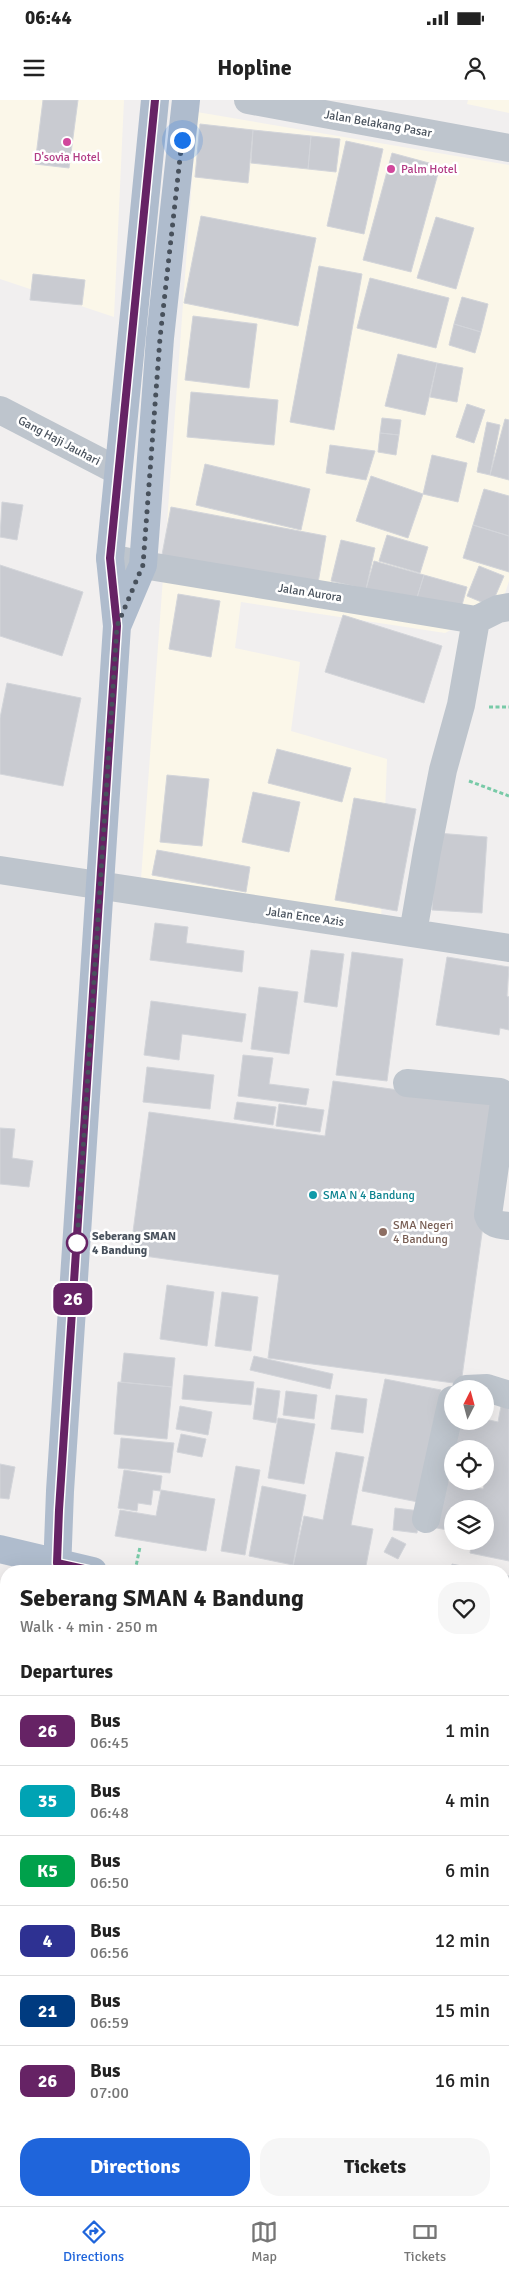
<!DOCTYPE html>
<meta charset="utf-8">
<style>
:root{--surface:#fff;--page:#f6f6f6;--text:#222;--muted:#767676;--line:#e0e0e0;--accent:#1f65db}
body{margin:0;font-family:Signika,sans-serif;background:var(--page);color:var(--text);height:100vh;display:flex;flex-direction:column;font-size:19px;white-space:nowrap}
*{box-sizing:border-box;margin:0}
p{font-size:16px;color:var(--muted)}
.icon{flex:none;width:28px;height:28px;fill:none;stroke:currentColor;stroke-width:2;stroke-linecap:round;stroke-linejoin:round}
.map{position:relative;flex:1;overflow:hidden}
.details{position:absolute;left:0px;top:1465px;width:510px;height:641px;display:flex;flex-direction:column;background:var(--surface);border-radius:20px 20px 0 0;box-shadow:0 5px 20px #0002}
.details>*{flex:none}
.badge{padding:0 10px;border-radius:8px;font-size:18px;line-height:32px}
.needle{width:32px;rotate:6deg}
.fabs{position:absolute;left:444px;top:1280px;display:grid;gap:10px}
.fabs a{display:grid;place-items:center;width:50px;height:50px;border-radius:50%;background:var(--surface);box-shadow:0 5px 20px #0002;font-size:25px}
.you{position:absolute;width:25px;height:25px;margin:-12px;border:4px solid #fff;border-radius:50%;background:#1a73e8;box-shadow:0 0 0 8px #1a73e833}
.map>.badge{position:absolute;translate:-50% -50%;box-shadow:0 0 0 2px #fff}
h2{padding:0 20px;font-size:19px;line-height:45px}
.round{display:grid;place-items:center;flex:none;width:52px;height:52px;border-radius:20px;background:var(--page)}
.head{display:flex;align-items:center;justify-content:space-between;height:85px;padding:0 20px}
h1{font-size:24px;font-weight:700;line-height:38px}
.button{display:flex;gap:10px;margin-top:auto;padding:10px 20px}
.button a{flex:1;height:58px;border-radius:20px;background:var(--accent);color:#fff;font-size:20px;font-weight:700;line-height:58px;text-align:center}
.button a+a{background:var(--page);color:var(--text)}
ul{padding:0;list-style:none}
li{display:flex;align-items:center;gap:15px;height:70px;padding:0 20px;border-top:1px solid var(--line)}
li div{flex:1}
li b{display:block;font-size:19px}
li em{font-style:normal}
li .badge{min-width:55px;font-weight:700;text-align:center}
.status{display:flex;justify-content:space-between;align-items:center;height:35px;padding:0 25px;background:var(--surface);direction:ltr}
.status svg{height:14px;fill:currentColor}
header{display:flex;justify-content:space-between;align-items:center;height:65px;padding:0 20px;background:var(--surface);font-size:22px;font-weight:700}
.tab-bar{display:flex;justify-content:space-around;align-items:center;height:70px;border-top:1px solid var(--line);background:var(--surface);font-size:14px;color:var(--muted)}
.tab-bar a{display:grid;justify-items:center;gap:2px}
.tab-bar .selected{color:var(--accent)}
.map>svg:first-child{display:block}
.commercial{fill:#fbf7e9}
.building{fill:#c9cbd1;stroke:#d3d5da}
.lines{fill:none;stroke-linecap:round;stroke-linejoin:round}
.path{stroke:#78caa7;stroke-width:3;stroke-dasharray:4 2.5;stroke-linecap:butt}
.minor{stroke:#bec5cd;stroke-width:28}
.major{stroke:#afbccd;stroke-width:28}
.line-casing{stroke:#fff;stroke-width:11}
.line{stroke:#662365;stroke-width:8}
.walk{stroke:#48515c;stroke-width:5;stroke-dasharray:0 9}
.hotel-dot{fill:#d1479c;stroke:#fff;stroke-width:2}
.culture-dot{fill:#0f9aa8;stroke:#fff;stroke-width:2}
.education-dot{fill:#8d6e63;stroke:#fff;stroke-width:2}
.stop-dot{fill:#fff;stroke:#662365;stroke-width:2.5}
.labels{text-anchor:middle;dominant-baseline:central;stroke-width:5;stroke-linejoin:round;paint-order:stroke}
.street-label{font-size:12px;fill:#48515c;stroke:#fff}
.hotel-label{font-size:12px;fill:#b23c85;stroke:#fff}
.culture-label{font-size:12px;fill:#0d838f;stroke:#fff;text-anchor:start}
.education-label{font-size:12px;fill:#785e54;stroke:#fff;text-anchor:start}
.stop-label{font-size:12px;font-weight:bold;fill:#48515c;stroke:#fff;text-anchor:start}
</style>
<div class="status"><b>06:44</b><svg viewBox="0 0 49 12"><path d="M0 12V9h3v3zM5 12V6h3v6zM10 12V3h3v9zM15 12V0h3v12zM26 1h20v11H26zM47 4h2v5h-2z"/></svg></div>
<header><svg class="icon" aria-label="menu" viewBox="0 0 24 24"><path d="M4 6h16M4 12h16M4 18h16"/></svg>Hopline<svg class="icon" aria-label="person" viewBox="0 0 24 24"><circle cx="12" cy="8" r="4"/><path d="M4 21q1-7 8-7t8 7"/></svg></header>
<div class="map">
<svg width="509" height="2106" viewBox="0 0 509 2106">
<rect width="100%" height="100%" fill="#f1efef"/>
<path class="commercial" d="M0 0H124L114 217 0 179Z
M468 0H509V13L467 4Z
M197 12 509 65V481L502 503 445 533 241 502 235 548 300 562 291 631 387 659 381 821 141 779Z
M504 1613 509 1615V2106H205L174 2100H504Z
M0 1670H6V1830H0Z"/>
<path class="building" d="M43 0H78L69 68 35 64Z
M200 24 253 30 248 83 195 77Z
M253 30 311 36 308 69 251 63Z
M311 36 340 39 336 72 308 69Z
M346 41 383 49 364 134 327 126Z
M392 53 440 66 411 172 363 160Z
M201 116 316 138 298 226 184 203Z
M436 117 474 128 456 189 417 178Z
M319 166 362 174 334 330 290 322Z
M33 174 85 180 82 205 30 200Z
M370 178 449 198 436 248 357 228Z
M462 197 488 204 481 232 454 224Z
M193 216 257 224 249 288 185 280Z
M454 224 481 232 475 253 449 245Z
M398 254 437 263 425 315 385 306Z
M437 263 463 268 457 302 430 297Z
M191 292 278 300 274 345 187 337Z
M467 304 485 310 474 343 456 337Z
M382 318 401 320 399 335 380 333Z
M505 319 509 320V380L490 375Z
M487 322 500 325 490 375 477 372Z
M380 333 399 335 396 355 378 352Z
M330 345 375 351 366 380 326 373Z
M432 355 467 363 458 402 423 394Z
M205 364 310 389 301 430 196 405Z
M371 376 423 394 408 438 356 421Z
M484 389 509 396V436L473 425Z
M2 402 23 405 17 440 0 437Z
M171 407 326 436 317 489 161 460Z
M473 425 509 436V472L463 458Z
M387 435 428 447 420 473 379 461Z
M341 440 375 448 366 489 331 481Z
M374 461 424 475 415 504 366 489Z
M0 465 83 492 62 556 0 536Z
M479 466 504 476 491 506 467 496Z
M424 475 467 487 459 516 415 504Z
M178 494 220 501 211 557 169 549Z
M343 515 442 546 424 603 325 572Z
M7 583 81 598 63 686 0 674V618Z
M277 649 351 668 342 702 268 683Z
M167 675 209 679 202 746 160 742Z
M253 692 300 702 289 752 242 742Z
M354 698 416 709 397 811 335 800Z
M437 733 487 737 482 813 432 810Z
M157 750 250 767 246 792 152 775Z
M155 823 188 827 186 843 244 851 242 872 150 860Z
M311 850 344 854 337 907 304 902Z
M352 852 403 859 387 981 336 975Z
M447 857 509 867 507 896 509 897V930L500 928 499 935 436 925Z
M259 887 298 892 289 954 251 949Z
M151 901 246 914 242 942 182 934 179 960 144 955Z
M243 955 273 958 269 984 309 989 306 1005 238 996Z
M147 967 214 975 210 1009 143 1002Z
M333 981 500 1004 461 1284 268 1258 279 1175 130 1154 149 1012 325 1036Z
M237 1002 276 1007 273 1025 234 1019Z
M279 1004 324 1010 320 1032 276 1026Z
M0 1028 15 1029 12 1058 33 1061 29 1087 0 1084Z
M167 1185 214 1192 207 1246 160 1239Z
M222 1192 258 1197 251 1251 215 1246Z
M124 1253 175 1258 172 1287 121 1282Z
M254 1256 333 1274 330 1289 250 1270Z
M184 1275 254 1282 251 1305 182 1299Z
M385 1279 441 1290 418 1402 362 1391Z
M118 1282 172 1287 167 1339 114 1334Z
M257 1288 280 1291 276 1323 253 1319Z
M286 1291 317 1295 314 1319 283 1315Z
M336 1295 367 1299 363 1333 331 1329Z
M180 1306 212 1312 208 1335 176 1329Z
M501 1306 509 1307V1461L470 1453 472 1441H485V1409H452V1431L432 1427 441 1380 483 1389 489 1364 485 1363V1349H452V1321H485V1319L498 1322Z
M278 1318 315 1324 304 1384 268 1378Z
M181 1334 206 1339 202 1357 177 1352Z
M121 1338 174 1343 170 1373 118 1368Z
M336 1352 364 1357 351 1425 373 1429 365 1471H292L304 1416 323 1420Z
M0 1364 15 1367 9 1399 0 1398Z
M236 1366 260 1370 245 1455 221 1451Z
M124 1370 162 1376 160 1391 153 1390 151 1405 138 1403 137 1411 118 1408Z
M262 1386 306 1395 293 1465 249 1456Z
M161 1390 215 1399 206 1451 115 1436 120 1410 156 1416Z
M395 1408 420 1411 417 1433 393 1430Z
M392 1437 406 1444 398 1459 384 1452Z
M452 1464 486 1471H451Z
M504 1475 509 1476V1511L504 1510Z"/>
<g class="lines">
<path class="path" d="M489 607H509
M469 681 509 696
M135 1471 140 1447"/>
<path class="minor" d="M248 0 509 48
M0 310 118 371
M110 458 143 465 476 520 498 509 509 507
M0 770 509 848
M413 833 427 751 443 670 461 605 476 520
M407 983 500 992 505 995 488 1115C491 1125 500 1125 509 1126
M466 1289 487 1288 509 1295
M426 1419 452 1300
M0 1828H6
M0 1901H6
M504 1916 509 1917"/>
<path class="major" d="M118 524 143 465 160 238 186 0
M0 1449 93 1471
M57 1471 60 1391 117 526 110 458 155 0
M504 1565 509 1566
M0 2095 6 2096
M35 2100 79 2106"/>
</g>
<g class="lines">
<g class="line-casing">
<path id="line" d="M93 1471 57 1463 59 1410 117 526 110 458 155 0"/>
</g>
<use href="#line" class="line"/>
<path class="walk" d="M77 1143 117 526 143 465 160 238 182 40"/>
</g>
<g class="hotel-dot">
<circle cx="67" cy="42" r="5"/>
<circle cx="391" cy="69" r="5"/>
</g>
<circle class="culture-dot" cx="313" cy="1095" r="5"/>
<circle class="education-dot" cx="383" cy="1132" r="5"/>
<circle class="stop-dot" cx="77" cy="1143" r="10"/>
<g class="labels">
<g class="street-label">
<text transform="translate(378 24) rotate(10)">Jalan Belakang Pasar</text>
<text transform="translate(59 341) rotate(28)">Gang Haji Jauhari</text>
<text transform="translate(310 493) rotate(9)">Jalan Aurora</text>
<text transform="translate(305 817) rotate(8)">Jalan Ence Azis</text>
</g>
<g class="hotel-label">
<text x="67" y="57">D'sovia Hotel</text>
<text x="401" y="69" text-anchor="start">Palm Hotel</text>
</g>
<g class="culture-label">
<text x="323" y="1095">SMA N 4 Bandung</text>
</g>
<g class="education-label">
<text x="393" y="1125">SMA Negeri<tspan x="393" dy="14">4 Bandung</tspan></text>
</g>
<g class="stop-label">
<text x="92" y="1136">Seberang SMAN<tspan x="92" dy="14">4 Bandung</tspan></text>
</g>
</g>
</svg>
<div class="fabs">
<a><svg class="needle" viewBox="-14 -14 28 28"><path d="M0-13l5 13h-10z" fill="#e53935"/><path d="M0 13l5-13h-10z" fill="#767676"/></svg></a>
<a><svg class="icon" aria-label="locate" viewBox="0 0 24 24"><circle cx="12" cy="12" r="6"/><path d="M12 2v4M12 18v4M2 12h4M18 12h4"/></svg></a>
<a><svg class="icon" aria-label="layers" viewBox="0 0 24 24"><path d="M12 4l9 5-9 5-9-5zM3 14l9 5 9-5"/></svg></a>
</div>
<div class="you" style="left:182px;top:40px"></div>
<b class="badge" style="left:73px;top:1199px;background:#662365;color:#fff">26</b>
<section class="details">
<div class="head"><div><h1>Seberang SMAN 4 Bandung</h1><p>Walk · 4 min · 250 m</p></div><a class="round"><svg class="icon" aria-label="heart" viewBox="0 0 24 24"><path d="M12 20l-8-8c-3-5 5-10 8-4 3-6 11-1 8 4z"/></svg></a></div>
<h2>Departures</h2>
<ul>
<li><span class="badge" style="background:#662365;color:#fff">26</span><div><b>Bus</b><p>06:45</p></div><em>1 min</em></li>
<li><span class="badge" style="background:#00a3b4;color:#fff">35</span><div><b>Bus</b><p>06:48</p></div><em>4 min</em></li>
<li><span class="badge" style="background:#00a14b;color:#fff">K5</span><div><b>Bus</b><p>06:50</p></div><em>6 min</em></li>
<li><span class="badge" style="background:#2e3192;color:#fff">4</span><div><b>Bus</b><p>06:56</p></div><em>12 min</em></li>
<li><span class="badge" style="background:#003b80;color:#fff">21</span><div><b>Bus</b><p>06:59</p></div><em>15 min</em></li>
<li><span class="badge" style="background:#662365;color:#fff">26</span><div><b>Bus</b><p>07:00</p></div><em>16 min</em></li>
</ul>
<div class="button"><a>Directions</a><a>Tickets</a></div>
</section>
</div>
<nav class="tab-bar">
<a class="selected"><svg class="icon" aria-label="directions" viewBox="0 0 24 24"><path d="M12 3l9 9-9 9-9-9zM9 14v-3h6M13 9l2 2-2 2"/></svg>Directions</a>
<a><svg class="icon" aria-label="map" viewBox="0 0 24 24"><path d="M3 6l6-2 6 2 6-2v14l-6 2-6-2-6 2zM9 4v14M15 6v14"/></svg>Map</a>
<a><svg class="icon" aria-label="tickets" viewBox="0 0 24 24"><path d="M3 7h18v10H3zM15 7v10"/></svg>Tickets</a>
</nav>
